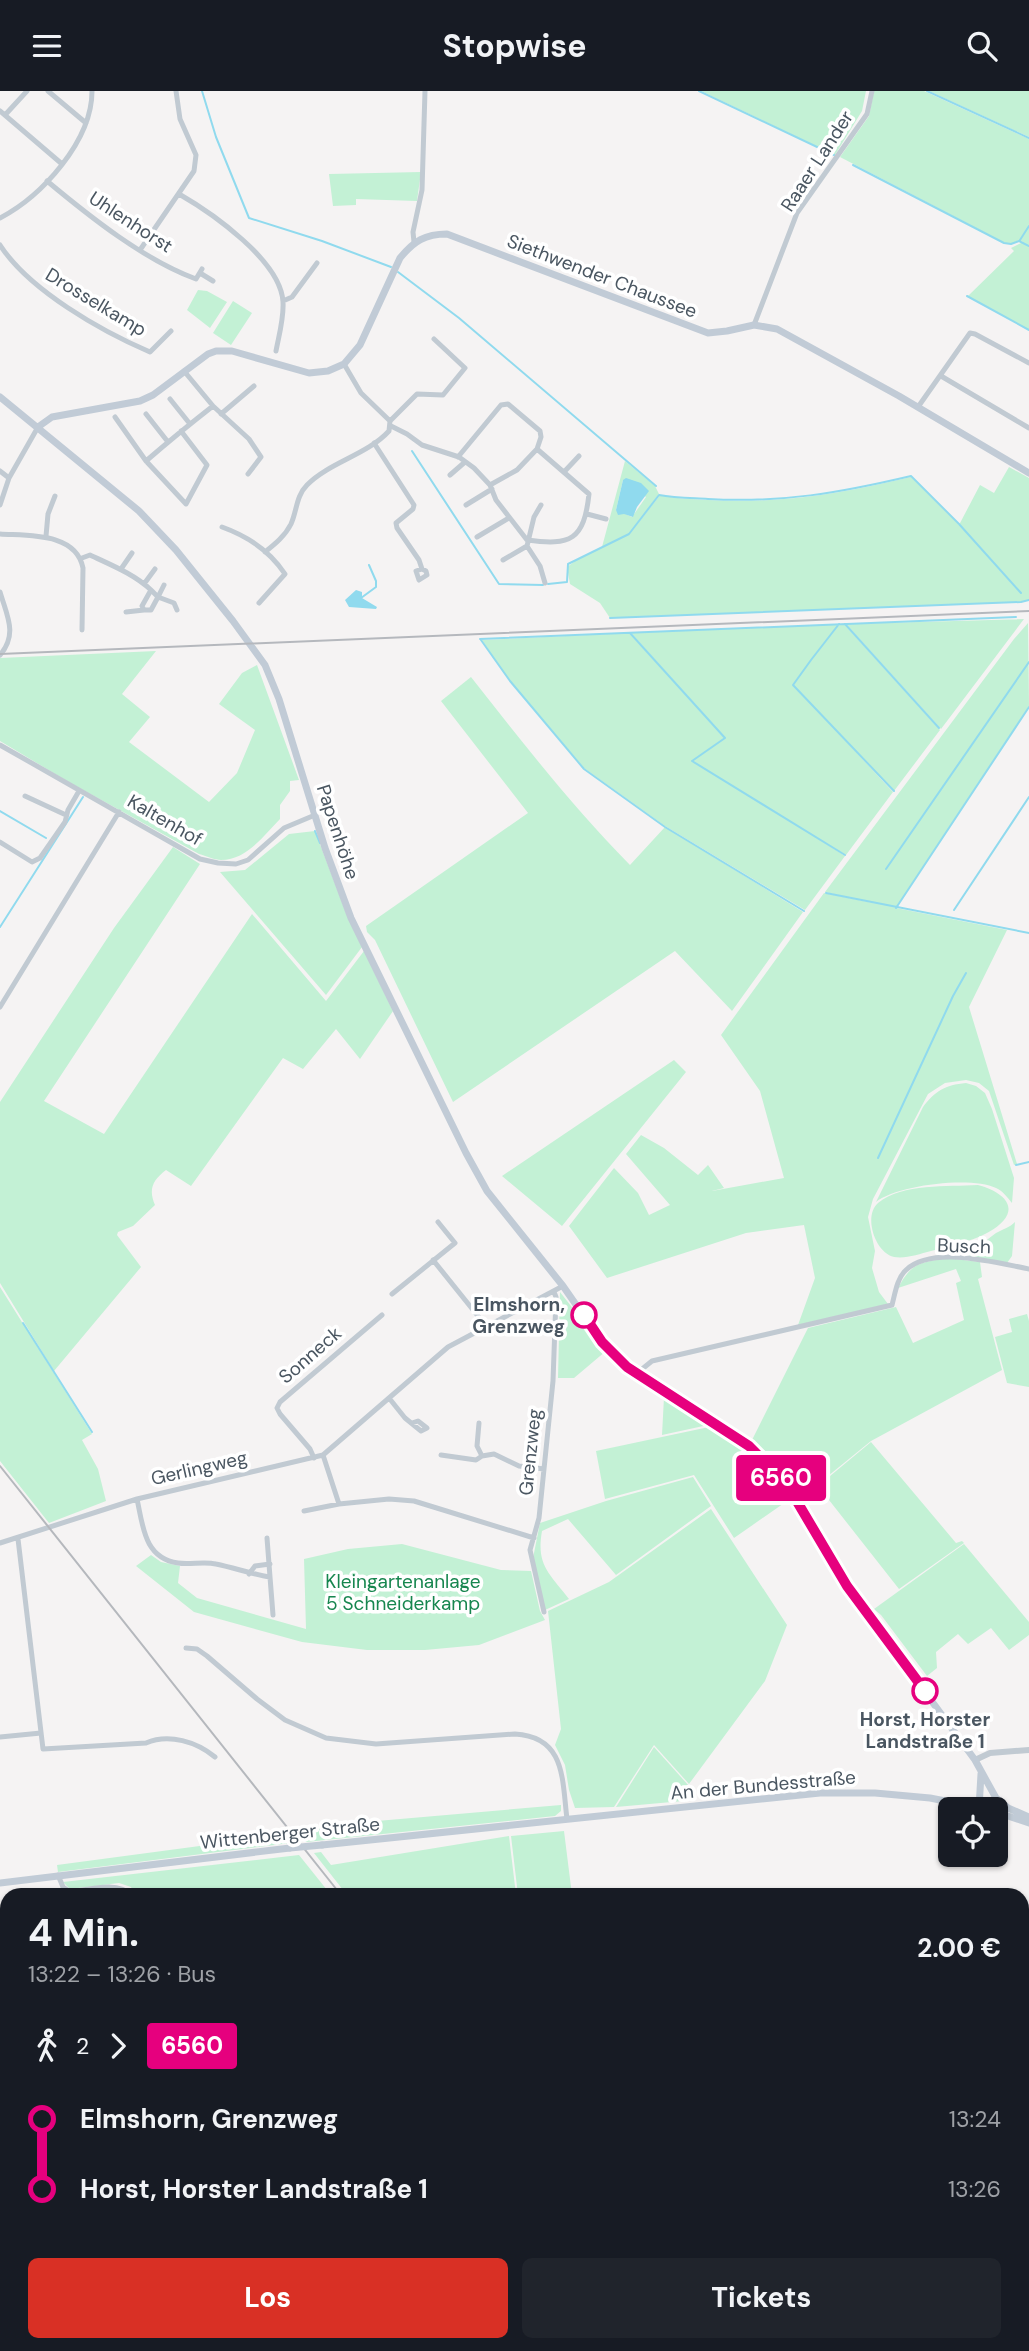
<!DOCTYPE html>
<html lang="de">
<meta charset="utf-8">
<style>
:root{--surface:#171b24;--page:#20242c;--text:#f1f3f6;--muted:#9ea1a6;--accent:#d93025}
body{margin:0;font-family:"DM Sans",sans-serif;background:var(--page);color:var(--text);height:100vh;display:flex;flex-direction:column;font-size:26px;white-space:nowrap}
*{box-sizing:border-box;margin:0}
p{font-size:23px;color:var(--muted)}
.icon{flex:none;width:38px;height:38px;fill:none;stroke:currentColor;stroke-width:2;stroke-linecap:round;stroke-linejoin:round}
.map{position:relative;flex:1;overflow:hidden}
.side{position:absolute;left:0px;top:1797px;width:1029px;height:464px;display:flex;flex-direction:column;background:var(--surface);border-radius:21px 21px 0 0;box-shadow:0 2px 5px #0004}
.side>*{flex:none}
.badge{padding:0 14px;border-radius:5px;font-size:24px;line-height:46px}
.controls{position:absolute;left:938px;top:1706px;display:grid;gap:14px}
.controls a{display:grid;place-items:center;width:70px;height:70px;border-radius:10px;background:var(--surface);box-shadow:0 2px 5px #0004;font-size:35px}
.map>.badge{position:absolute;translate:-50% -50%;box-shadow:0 0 0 4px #fff}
.legs{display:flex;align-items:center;gap:10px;height:77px;padding:0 28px;font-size:23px}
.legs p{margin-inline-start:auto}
.summary{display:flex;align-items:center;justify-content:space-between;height:119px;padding:0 28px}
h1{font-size:38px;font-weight:700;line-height:52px}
.action{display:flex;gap:14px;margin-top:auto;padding:14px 28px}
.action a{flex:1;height:80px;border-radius:10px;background:var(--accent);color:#fff;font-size:28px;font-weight:700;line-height:80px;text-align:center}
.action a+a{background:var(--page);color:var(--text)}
ul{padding:0 28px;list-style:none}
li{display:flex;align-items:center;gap:24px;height:70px;font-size:26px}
li i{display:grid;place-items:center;width:10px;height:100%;margin:0 9px;background:currentColor}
li i::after{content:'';width:18px;height:18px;margin:-9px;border:5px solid;border-radius:50%;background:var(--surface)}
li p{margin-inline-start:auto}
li:first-child i{background:linear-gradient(#0000 50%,currentColor 0)}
li:last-child i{background:linear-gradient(currentColor 50%,#0000 0)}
header{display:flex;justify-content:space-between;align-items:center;height:91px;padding:0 28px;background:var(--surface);font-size:32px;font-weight:700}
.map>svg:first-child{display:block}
.green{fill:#c3f1d5;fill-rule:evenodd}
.water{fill:#90daee}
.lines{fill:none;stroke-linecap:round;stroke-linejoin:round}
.stream{stroke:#90daee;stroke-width:2}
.minor{stroke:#c1cad2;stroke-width:5}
.tertiary{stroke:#c1cad2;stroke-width:6}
.secondary{stroke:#c1cbd6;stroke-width:7}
.rail{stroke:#b5b8bd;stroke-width:2}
.secondary-bridge{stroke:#c1cbd6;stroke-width:7}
.line-1-casing{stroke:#fff;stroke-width:16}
.line-1{stroke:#e6007e;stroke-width:10}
.stop-1-dot{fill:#fff;stroke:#e6007e;stroke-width:3.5}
.labels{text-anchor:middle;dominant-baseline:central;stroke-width:7;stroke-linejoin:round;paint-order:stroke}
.street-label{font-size:19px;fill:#4a5661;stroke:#fff}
.stop-label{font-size:19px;font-weight:bold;fill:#4a5661;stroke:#fff;text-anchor:end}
.park-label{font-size:19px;fill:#17864f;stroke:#fff}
</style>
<header><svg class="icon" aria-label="menu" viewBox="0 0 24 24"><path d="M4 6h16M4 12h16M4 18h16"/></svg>Stopwise<svg class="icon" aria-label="search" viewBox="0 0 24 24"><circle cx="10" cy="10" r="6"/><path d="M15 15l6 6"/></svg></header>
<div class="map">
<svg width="1029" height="2260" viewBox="0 0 1029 2260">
<rect width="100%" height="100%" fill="#f5f3f3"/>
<path class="green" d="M701 0H866L862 20 835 64Z
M874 0H924L1029 48V239L968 205 1014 160 1011 157 1023 151 1019 149 1011 153 1005 152 840 66 869 25Z
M929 0H1029V46Z
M421 81 417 110 356 108V114L333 115 329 83Z
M198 199 207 200 227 211 210 237 187 219Z
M233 210 252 222 231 254 213 242Z
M625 370 655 395 659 403 629 444 660 404C676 408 692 408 708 409 782 413 839 403 911 386L959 434 980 394 994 402 1009 376 1029 387V509L1021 511 610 527 600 512 570 493 567 476 578 468 602 456ZM623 389 646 406 632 426 616 419Z
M1024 528 941 638 846 533Z
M1028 532 1029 615 896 817 1007 839 969 916 1017 1073 1014 1074 989 1000 979 992 966 989 945 992 928 1003 873 1108 868 1126 875 1160 872 1177 879 1201 888 1213 798 1234 815 1187 804 1134 746 1142 607 1187 569 1135 614 1077 638 1102 649 1124 670 1114 626 1063 641 1044 664 1057 698 1084 708 1074 724 1097 712 1100 784 1087 760 1000 721 944 824 802 878 813 825 801 1014 548Z
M844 533 940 639 894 700 841 645 893 701 846 764 814 745 845 765 805 819 665 735 584 677 510 590 482 549 629 542 700 619 631 542Z
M156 560 122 603 150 626 129 651 209 711 237 682 255 639 219 613 242 582 257 574 299 689 290 690V700L280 714V728C264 744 247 769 221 769 215 769 206 765 199 763L67 690 0 650V567Z
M471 586C522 651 572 715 630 774L665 736 803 821 732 920 675 860 453 1011 375 849 367 841 366 835 528 722 441 610Z
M315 740 346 822 362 856 326 904 220 781 245 779 289 743Z
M173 756 200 773 44 1010 104 1043 252 823 326 910 364 860 393 920 360 968 336 938 303 978 283 967 191 1095 166 1079C153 1089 148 1098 155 1114L133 1135 118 1141 117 1144 141 1176 54 1280 0 1192V1011L114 837Z
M674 969 686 981 562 1135 502 1085Z
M966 992 976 995 985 1002 992 1018 1014 1087 1012 1112C1007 1106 1003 1100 996 1097 971 1085 897 1094 876 1111L923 1016C935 1000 945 994 966 992Z
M978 1094C1011 1103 1022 1123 987 1142 970 1151 949 1155 931 1160 919 1163 906 1168 894 1166 875 1162 863 1125 878 1112 903 1092 947 1096 978 1094Z
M1015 1131 1012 1165 1007 1172 969 1165C977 1157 986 1149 996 1142 1003 1138 1009 1137 1015 1131Z
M947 1167 980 1171 982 1186 978 1188 1002 1279 871 1350 801 1407 779 1377 751 1351 808 1237 896 1216 913 1252 964 1229 956 1192 961 1190 956 1178 898 1197C912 1171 920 1172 947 1167Z
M0 1196 92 1343 82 1349 98 1378 106 1410 49 1432 0 1370Z
M560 1201 606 1260 574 1287H558Z
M1027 1223 1029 1230V1296L1007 1292 995 1246 1012 1241 1009 1228Z
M664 1306 708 1334 662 1344Z
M709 1336C745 1356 767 1374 790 1408L734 1447 694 1384 605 1408 596 1360Z
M871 1351 956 1452 962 1450 964 1452 899 1498 818 1395Z
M693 1386 711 1415 616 1484 568 1428 542 1440C536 1474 549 1482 569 1508L545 1519 533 1467 540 1432 606 1410Z
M711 1418 787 1534 765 1590 689 1693 654 1654 614 1716 575 1717 569 1699 565 1674 555 1654 561 1638 548 1520 609 1491Z
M402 1453 501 1479 531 1480 540 1520 545 1529 479 1554 425 1559H367L302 1551 194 1521 136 1475 151 1464 161 1471 180 1475 178 1492 197 1507 306 1538 304 1468 348 1458Z
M964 1453 1029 1531V1544L1009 1559 991 1537 968 1553 958 1543 936 1561 937 1577 927 1585 881 1524 874 1518Z
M654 1656 689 1695 683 1710 616 1716Z
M561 1714V1720L555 1725 306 1751 296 1737Z
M564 1740 572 1804H518L511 1745Z
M283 1744 290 1752 58 1781 57 1774Z
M509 1745 516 1804H347L314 1762 321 1761 331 1774Z
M299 1764 331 1804H136L131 1796 119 1792 70 1798 63 1791Z
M1022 1886H1029V1958L1022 1969Z
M7 1944V2087L0 2097V1947Z
M1029 1969V2130L1022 2125V1980Z
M1022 2140 1029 2144V2231L1022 2227Z
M7 2233V2254H45L24 2260H2L0 2238Z
M336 2254H422L410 2260H339Z
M526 2254H639L640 2260H527Z"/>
<path class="water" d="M626 387 641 392 649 400 637 416 633 426 624 423 618 424 616 419 623 389Z
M356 499 362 501V507L377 516 376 518 349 516 345 509Z"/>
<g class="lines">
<path class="stream" d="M202 0 216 46 249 127 322 150 391 176
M699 0 834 64
M927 0 1029 47
M853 74 1004 152 1011 153 1019 150 1029 155
M1020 149 1029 135
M398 181 459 227 656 395
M967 205 1029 239
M412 360 499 493 543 494
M548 493 567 491 568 473 629 443 659 404C675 407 692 407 708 408 782 412 839 402 911 385L959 433 1021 502
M361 507 376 496V490L369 474
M610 527 1021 511 1029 509
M839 533 811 569 793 594 894 700
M845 533 939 637
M630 542 725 647 692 670 845 764
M480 548 1016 526
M481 549 510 590 584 678 665 736 804 820
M0 720 46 747
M315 740 320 752
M886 778 1029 571
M826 802 1029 842
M896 817 1029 616
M954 819 1029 706
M0 836 83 706
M878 1067 953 905 966 882
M1016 1074 1029 1071
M23 1232 92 1341"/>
<path class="minor" d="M48 0 86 32
M0 20 62 73
M5 24 27 0
M47 90C89 125 144 169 196 188L202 178
M179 103C212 122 281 170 283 211 284 227 279 244 276 260
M0 127C42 105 92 50 92 0
M414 151 413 141 422 99 425 0
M0 154C29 199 101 240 150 261L171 240
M140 159 194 80 196 64 180 28 176 0
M200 182 213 190
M283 210 292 206 317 172
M754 234 797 122 867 23 872 0
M184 280 213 315 249 348 261 366 248 383
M941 285 1029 337
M170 308 190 333
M918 316 970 242 975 243 1029 272
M146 323 168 351
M221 323 254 295
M115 326 146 370
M390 330 417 303 443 304 465 277 434 248
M391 335 407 343 422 354 459 366 474 377 490 394 496 409 527 449C571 455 584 449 589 403L537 358 517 379 490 394
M181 340 207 374 186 413 146 370C168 351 190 333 213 315
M374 352 414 414 413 418 396 432 397 437 419 469 422 478 426 480 427 484 419 489 416 480 422 478
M458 366 501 314 508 313 540 340 541 346 537 358
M0 380 9 387
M564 381 579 365
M450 384 465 371
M0 414 9 387 38 336
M466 414 492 398
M541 414 534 426 527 455 540 475 545 492
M587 423 606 428
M222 436C247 445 270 460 285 483L259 512
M0 443C27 445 76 441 83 477L82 539
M46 445 48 423 55 405
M477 446 509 427
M265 461C275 453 285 445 291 433 297 420 296 405 307 394 330 371 367 364 389 340L390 330 361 302 344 273
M82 467 90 464C111 474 134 483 151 499L142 515 144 519H151L158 506 151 499
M503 469 527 455
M121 478 132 462
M144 493 155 478
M164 494 158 506 174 512 177 519
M0 501C7 525 18 543 0 564
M126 521 144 519
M0 654 200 768 218 772 236 773 248 769 284 737 315 724
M25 705 66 724
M0 751 32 771 40 767 65 731 68 719 79 700
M0 916 119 721
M433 1169 486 1235
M392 1203 455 1152 438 1131
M636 1283 652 1270 892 1214C895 1203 897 1187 906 1179 933 1154 997 1172 1029 1178
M389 1307 405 1327 421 1340 427 1337 418 1330 412 1332
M479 1332 477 1355 482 1365 494 1363 519 1375 544 1378
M323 1364 339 1413 389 1408 414 1410 534 1447
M441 1364 476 1369 482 1365
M314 1367 310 1358 280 1323 277 1317 280 1311 382 1224
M137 1408C143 1435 144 1467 178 1472 190 1474 204 1470 216 1473 235 1477 252 1483 270 1486L273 1524
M304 1420 339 1413
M267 1447 270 1486
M18 1448 43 1658 146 1652C169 1642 197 1651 215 1666
M0 1452 137 1408 323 1364 448 1256 563 1195
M249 1483 255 1475 270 1473
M544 1521 530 1459 539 1427 544 1378 553 1290 556 1206 554 1201
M186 1557 197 1558 207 1565 257 1608 285 1629 326 1647 376 1653 515 1643C566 1646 562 1689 567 1728
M0 1646 41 1642
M58 1784 63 1796 70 1801C88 1799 118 1789 131 1804
M643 2254 645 2260
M710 2254 715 2260"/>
<path class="tertiary" d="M975 1669 990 1662 1029 1659"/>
<path class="secondary" d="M0 306 139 420 176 459 233 530 265 574 279 608 325 757 351 827 466 1062 487 1100 563 1195 602 1251 618 1269 650 1292 749 1355 778 1384 792 1403 847 1495 975 1669 996 1707 1008 1717 1029 1726
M38 336 52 326 140 310 153 304 208 263 216 260H232L309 282 328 280 344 273 360 254 400 167C414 150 425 143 447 143L708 242 727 240 754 234 777 238 899 305 1029 382
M979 1717 981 1683
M996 1721 1029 1732
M322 1754 820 1702H875L930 1707 986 1718
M0 1792 290 1757"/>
<path class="rail" d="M0 563 1029 520
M0 1375 341 1804
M699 2254 704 2260"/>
<path class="secondary-bridge" d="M290 1757 322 1754"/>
</g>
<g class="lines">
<g class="line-1-casing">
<path id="line-1" d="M584 1224 602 1251 627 1276 749 1355 778 1384 792 1402 847 1495 925 1600"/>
</g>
<use href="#line-1" class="line-1"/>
</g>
<g class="stop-1-dot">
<circle cx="584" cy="1224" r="12"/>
<circle cx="925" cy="1600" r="12"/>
</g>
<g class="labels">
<g class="street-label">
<text transform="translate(817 70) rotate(-57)">Raaer Lander</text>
<text transform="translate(131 131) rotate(33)">Uhlenhorst</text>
<text transform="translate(602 185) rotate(21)">Siethwender Chaussee</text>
<text transform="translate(96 211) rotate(31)">Drosselkamp</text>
<text transform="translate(165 729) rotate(30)">Kaltenhof</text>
<text transform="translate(338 741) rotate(72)">Papenhöhe</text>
<text transform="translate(964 1155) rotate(2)">Busch</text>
<text transform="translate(310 1264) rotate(-41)">Sonneck</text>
<text transform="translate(530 1361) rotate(-84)">Grenzweg</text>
<text transform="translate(199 1377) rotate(-13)">Gerlingweg</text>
<text transform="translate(763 1694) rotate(-5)">An der Bundesstraße</text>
<text transform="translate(290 1742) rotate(-6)">Wittenberger Straße</text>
</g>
<g class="stop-label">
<text x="565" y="1213">Elmshorn,<tspan x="565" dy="22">Grenzweg</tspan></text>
<text x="925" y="1628" text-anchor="middle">Horst, Horster<tspan x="925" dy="22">Landstraße 1</tspan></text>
</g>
<g class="park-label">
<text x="403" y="1490">Kleingartenanlage<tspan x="403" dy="22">5 Schneiderkamp</tspan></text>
</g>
</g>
</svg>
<div class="controls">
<a><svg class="icon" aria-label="locate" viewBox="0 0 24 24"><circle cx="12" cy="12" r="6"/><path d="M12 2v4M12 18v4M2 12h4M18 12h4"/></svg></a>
</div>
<b class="badge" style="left:781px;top:1387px;background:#e6007e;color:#fff">6560</b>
<section class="side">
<div class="summary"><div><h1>4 Min.</h1><p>13:22 – 13:26 · Bus</p></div><b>2.00 €</b></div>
<div class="legs"><svg class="icon" aria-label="walk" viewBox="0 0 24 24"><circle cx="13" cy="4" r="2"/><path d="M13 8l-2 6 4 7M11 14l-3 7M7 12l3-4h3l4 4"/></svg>2<svg class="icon" aria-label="forward" viewBox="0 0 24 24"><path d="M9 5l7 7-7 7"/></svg><b class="badge" style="background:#e6007e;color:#fff">6560</b></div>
<ul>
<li><i style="color:#e6007e"></i><b>Elmshorn, Grenzweg</b><p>13:24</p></li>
<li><i style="color:#e6007e"></i><b>Horst, Horster Landstraße 1</b><p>13:26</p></li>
</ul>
<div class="action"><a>Los</a><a>Tickets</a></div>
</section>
</div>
